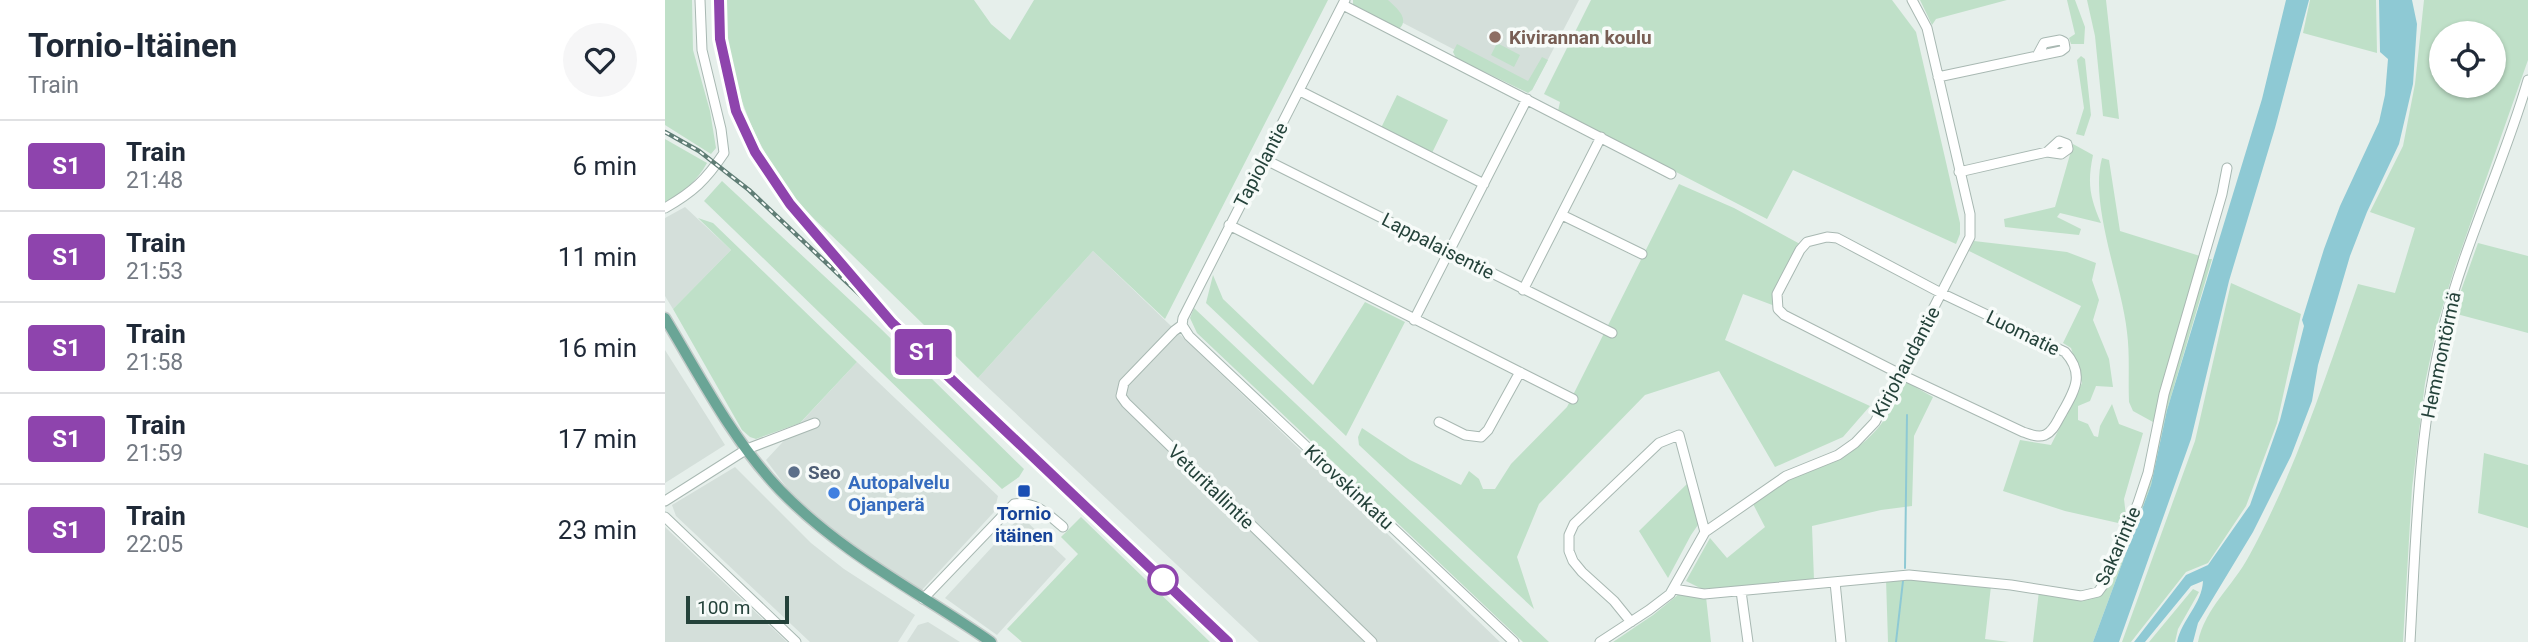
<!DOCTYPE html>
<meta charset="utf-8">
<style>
:root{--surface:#fff;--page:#f6f6f7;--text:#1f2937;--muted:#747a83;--line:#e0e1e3}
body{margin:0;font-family:Roboto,sans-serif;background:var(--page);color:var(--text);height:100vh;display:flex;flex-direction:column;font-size:26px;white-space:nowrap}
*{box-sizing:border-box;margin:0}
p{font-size:23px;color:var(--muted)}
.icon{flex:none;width:38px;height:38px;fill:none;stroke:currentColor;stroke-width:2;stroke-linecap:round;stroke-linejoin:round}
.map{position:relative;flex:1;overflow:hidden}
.drawer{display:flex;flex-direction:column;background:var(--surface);width:665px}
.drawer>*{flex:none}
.badge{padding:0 14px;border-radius:5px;font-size:24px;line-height:46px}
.controls{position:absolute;left:1764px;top:21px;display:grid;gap:14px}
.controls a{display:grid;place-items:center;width:77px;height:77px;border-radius:50%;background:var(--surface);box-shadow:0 2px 5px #0004;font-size:35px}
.scale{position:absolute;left:21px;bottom:18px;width:103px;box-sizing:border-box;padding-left:7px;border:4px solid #24423a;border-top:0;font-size:19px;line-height:24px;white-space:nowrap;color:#24423a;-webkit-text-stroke:5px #f7fbf9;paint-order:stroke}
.map>.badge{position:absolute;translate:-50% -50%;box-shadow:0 0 0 4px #fff}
.round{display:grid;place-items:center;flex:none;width:74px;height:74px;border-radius:37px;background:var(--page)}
.summary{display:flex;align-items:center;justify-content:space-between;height:119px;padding:0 28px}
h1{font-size:33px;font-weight:700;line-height:52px}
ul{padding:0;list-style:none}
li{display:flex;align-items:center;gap:21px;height:91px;padding:0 28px;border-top:2px solid var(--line)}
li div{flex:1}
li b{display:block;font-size:26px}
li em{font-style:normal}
li .badge{min-width:77px;font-weight:700;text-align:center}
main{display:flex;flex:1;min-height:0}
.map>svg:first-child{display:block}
.built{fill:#d4dfda}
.green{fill:#bfe0c8;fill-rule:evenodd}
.water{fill:#8ec9d4}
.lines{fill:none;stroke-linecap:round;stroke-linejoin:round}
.stream{stroke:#8ec9d4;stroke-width:2}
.minor-casing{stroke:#a8b8b2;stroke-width:11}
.major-casing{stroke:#c2cac8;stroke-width:13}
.minor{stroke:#fff;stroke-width:9}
.major{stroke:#6aa596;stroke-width:10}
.rail-casing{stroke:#5f7d75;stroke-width:4.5}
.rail{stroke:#f7fbf9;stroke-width:2;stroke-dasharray:5;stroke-linecap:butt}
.line-casing{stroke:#fff;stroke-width:16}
.line{stroke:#8e44ad;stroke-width:10}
.education-dot{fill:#8d6e63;stroke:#f7fbf9;stroke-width:2.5}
.service-dot{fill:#5c6f8a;stroke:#f7fbf9;stroke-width:2.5}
.transit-dot{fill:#1a4fb4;stroke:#f7fbf9;stroke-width:2.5}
.shop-dot{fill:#3f7fe0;stroke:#f7fbf9;stroke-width:2.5}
.stop-dot{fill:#fff;stroke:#8e44ad;stroke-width:3.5}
.labels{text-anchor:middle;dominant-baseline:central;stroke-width:7;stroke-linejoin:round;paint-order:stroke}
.education-label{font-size:19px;font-weight:bold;fill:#785e54;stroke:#f7fbf9;text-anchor:start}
.street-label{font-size:19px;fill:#24423a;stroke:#f7fbf9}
.service-label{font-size:19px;font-weight:bold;fill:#4e5e75;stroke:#f7fbf9;text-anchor:start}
.shop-label{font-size:19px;font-weight:bold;fill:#366cbe;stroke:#f7fbf9;text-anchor:start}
.transit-label{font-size:19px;font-weight:bold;fill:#164399;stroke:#f7fbf9}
</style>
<main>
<section class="drawer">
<div class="summary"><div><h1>Tornio-Itäinen</h1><p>Train</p></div><a class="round"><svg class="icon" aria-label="heart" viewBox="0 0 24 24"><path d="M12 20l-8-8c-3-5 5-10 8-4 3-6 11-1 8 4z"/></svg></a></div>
<ul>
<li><span class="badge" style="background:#8e44ad;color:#fff">S1</span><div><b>Train</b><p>21:48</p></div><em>6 min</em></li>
<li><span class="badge" style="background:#8e44ad;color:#fff">S1</span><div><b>Train</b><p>21:53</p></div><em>11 min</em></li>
<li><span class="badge" style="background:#8e44ad;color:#fff">S1</span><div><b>Train</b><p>21:58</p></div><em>16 min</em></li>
<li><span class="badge" style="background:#8e44ad;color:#fff">S1</span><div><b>Train</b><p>21:59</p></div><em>17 min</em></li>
<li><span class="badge" style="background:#8e44ad;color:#fff">S1</span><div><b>Train</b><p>22:05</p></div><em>23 min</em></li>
</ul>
</section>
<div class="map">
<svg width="1863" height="642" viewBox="0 0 1863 642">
<rect width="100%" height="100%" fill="#e6efeb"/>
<path class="built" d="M694 0H914L867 90Z
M20 207 66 250 8 309 0 296V218Z
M428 251 835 642H594L313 378Z
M0 350 60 445 0 483Z
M192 362 333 496 329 512 256 591 192 548 144 511 122 488 101 460Z
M70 467 146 543 179 569 250 615 233 642H145L11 516 7 505Z
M360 520 401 559 332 635 280 598 351 521Z
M0 526V527L122 642H0Z
M263 622 295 642H242L253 625Z"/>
<path class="green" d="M0 0H27L28 50 45 111 51 148 46 154 0 125Z
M59 0H309L326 24 345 40 369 0H663L500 319 428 251 313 378C271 336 228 295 186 254 165 233 136 209 120 185 82 130 60 67 59 0Z
M688 0H723C732 8 745 19 734 29L688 6Z
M926 0H1227L1251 32 1295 223V234L1291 244 1128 170 1102 219 893 111 895 102 879 94Z
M1255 0H1342L1271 19 1267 25Z
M1402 0H1410L1420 27 1419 44H1406L1404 38 1410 34Z
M1422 0H1441L1454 119 1438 116 1430 36Z
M1645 0H1711L1712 53 1638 33Z
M1759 0H1863V60L1789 270 1773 322 1760 383 1747 488 1738 642H1533C1540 608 1568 586 1584 556 1631 470 1661 376 1693 284L1730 293 1750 228 1705 212 1738 146 1750 84ZM1829 33V86H1776V33Z
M832 43 855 55 849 67 826 55Z
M792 44 863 81 877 57 883 60 867 90 863 93 791 58 788 52Z
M1416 56 1420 59 1426 115 1419 136 1411 134 1419 108 1412 60Z
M732 95 783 120 767 153 716 128Z
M0 139 42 163C32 181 19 192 0 202Z
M1408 144 1428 155C1422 184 1425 197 1436 223L1395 213 1392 217 1416 229 1414 235 1340 227 1339 219 1390 207Z
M1437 158 1444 160 1455 231 1535 256 1488 422 1468 411 1464 402C1463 379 1465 355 1462 332 1457 283 1424 205 1437 158Z
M57 181 215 328 359 469 354 477 337 489 39 201Z
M1014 184 1069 208 1135 244 1110 306 1078 294 1060 340 1205 406 1178 437 1110 467 1054 371 980 395 874 504 852 557 869 609 694 445 693 437 697 428 745 460 796 485 804 471 814 479 818 489H830L846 464 902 407Z
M33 218 48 223 192 362 135 423 91 439 85 437 77 430 8 309 66 250Z
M1309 241 1402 252 1431 263 1427 280 1434 300 1428 320 1444 359 1448 387 1431 386 1425 401 1413 406V420L1423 424 1429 436 1433 437 1435 426 1447 404 1454 424 1478 433 1459 499 1462 525 1400 511 1338 491 1355 440 1386 445 1417 383 1406 348 1398 343 1416 306 1304 251Z
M1813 243 1863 256V333L1788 313Z
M1543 259H1547L1502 410 1486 485 1428 642H1368L1374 591 1434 593 1475 504 1501 394Z
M548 275 558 299 648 385 700 302 740 322 681 436 541 303Z
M1566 283 1636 314 1612 423 1581 506 1543 563 1521 572 1466 642H1457L1530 441Z
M529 308 884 642H858L532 333 525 318Z
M1241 382 1268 397 1249 436 1247 506 1216 510 1147 526 1149 580 1037 589 1021 581 1045 538 1062 558 1100 527 1087 502C1099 494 1111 485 1124 479 1140 471 1158 466 1174 458 1207 443 1226 414 1241 382Z
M1819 453 1863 465V528L1813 513Z
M1025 481 1035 522 1026 535 1003 578 974 531Z
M416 517 545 642H357L342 629 413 554 396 537Z
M1250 576 1326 586 1320 639 1344 642H1223L1221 579Z
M1528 589 1534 592 1513 629 1510 642H1484Z
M1014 594 1041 597 1046 642H948L988 615Z"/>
<path class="water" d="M1621 0H1644L1610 128 1564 281 1526 439 1454 642H1428L1486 485 1502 410 1597 99Z
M1714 0H1747L1752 24 1748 84 1734 144 1702 212 1685 256 1653 365 1647 401 1626 456 1588 532 1533 623 1528 642H1512C1517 619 1537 604 1538 581L1526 586 1480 642H1469L1521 575 1543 565 1585 505 1615 420 1639 326 1637 320 1659 249 1675 206 1714 122 1720 95 1723 59 1715 52Z"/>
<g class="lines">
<path class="stream" d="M1240 568 1242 415
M1231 642 1238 581"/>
<g class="minor-casing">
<path id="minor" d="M680 0 518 318 517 325 524 336 849 642
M678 5 1006 174
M1273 77 1396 51 1400 48 1399 42 1395 40 1379 43 1372 56
M635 91 819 184
M599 159 947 333
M1294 172 1382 152 1396 154 1403 149 1402 144 1394 141 1382 152
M0 208C28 192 41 180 59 153L56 129 37 50 35 0
M897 215 977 254
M564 225 908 399
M1162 237 1172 238 1276 293 1400 352C1420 374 1410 390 1397 413 1392 421 1389 431 1380 435 1372 438 1365 434 1358 432L1235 374 1119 315 1113 309 1112 294 1135 250 1142 242Z
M858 290 936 137
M749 320 862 99
M517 325 509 331 459 383 456 396 461 403 707 642
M774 422 800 435 816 437 823 430 855 372
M0 501 82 449 150 423
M0 517 131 642
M1170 582 1176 642
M1009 589 1039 594 1244 575 1346 585 1416 596 1433 592 1441 581 1473 503 1483 473 1499 394 1557 194 1562 168
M1076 591 1083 642
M258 599 349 504C370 501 383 514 398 527
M966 622 949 601 917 572 908 561 904 551V535L909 524 994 443 1014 435 1040 532
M935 642 984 610 1005 594 1040 532 1121 476 1173 455 1190 443 1210 422 1305 237V214L1262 28 1247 0
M1745 642C1751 537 1753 429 1779 326 1800 242 1839 163 1863 80"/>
</g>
<g class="major-casing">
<path id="major" d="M0 318C35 376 68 441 115 490 177 554 254 592 326 642"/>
</g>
<use href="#minor" class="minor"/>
<use href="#major" class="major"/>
<g class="rail-casing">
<path id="rail" d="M54 0C57 122 99 174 174 263
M0 132 34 151 84 190 563 642"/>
</g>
<use href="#rail" class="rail"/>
</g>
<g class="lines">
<g class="line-casing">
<path id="line" d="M54 0 55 39 71 111 90 152 125 204 227 323 563 642"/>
</g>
<use href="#line" class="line"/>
</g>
<circle class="education-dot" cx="830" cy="37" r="7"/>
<circle class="service-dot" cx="129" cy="472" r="7"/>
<rect class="transit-dot" x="352" y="484" width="14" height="14" rx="3.5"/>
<circle class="shop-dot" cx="169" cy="493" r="7"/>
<circle class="stop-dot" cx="498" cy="580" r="14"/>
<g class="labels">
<g class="education-label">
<text x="844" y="37">Kivirannan koulu</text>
</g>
<g class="street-label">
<text transform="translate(596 165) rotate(-62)">Tapiolantie</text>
<text transform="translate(773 246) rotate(27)">Lappalaisentie</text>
<text transform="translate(1358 333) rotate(26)">Luomatie</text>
<text transform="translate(1776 355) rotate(-78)">Hemmontörmä</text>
<text transform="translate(1241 362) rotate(-62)">Kirjohaudantie</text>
<text transform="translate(546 487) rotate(44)">Veturitallintie</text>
<text transform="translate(684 487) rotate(43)">Kirovskinkatu</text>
<text transform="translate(1453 546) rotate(-66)">Sakarintie</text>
</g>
<g class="service-label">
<text x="143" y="472">Seo</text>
</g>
<g class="shop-label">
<text x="183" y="482">Autopalvelu<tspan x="183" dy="22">Ojanperä</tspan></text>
</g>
<g class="transit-label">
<text x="359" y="513">Tornio<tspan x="359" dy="22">itäinen</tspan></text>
</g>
</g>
</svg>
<div class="controls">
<a><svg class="icon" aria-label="locate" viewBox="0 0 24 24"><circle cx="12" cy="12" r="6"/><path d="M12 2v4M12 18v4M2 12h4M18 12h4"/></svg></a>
</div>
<div class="scale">100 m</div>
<b class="badge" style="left:258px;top:352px;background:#8e44ad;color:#fff">S1</b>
</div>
</main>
